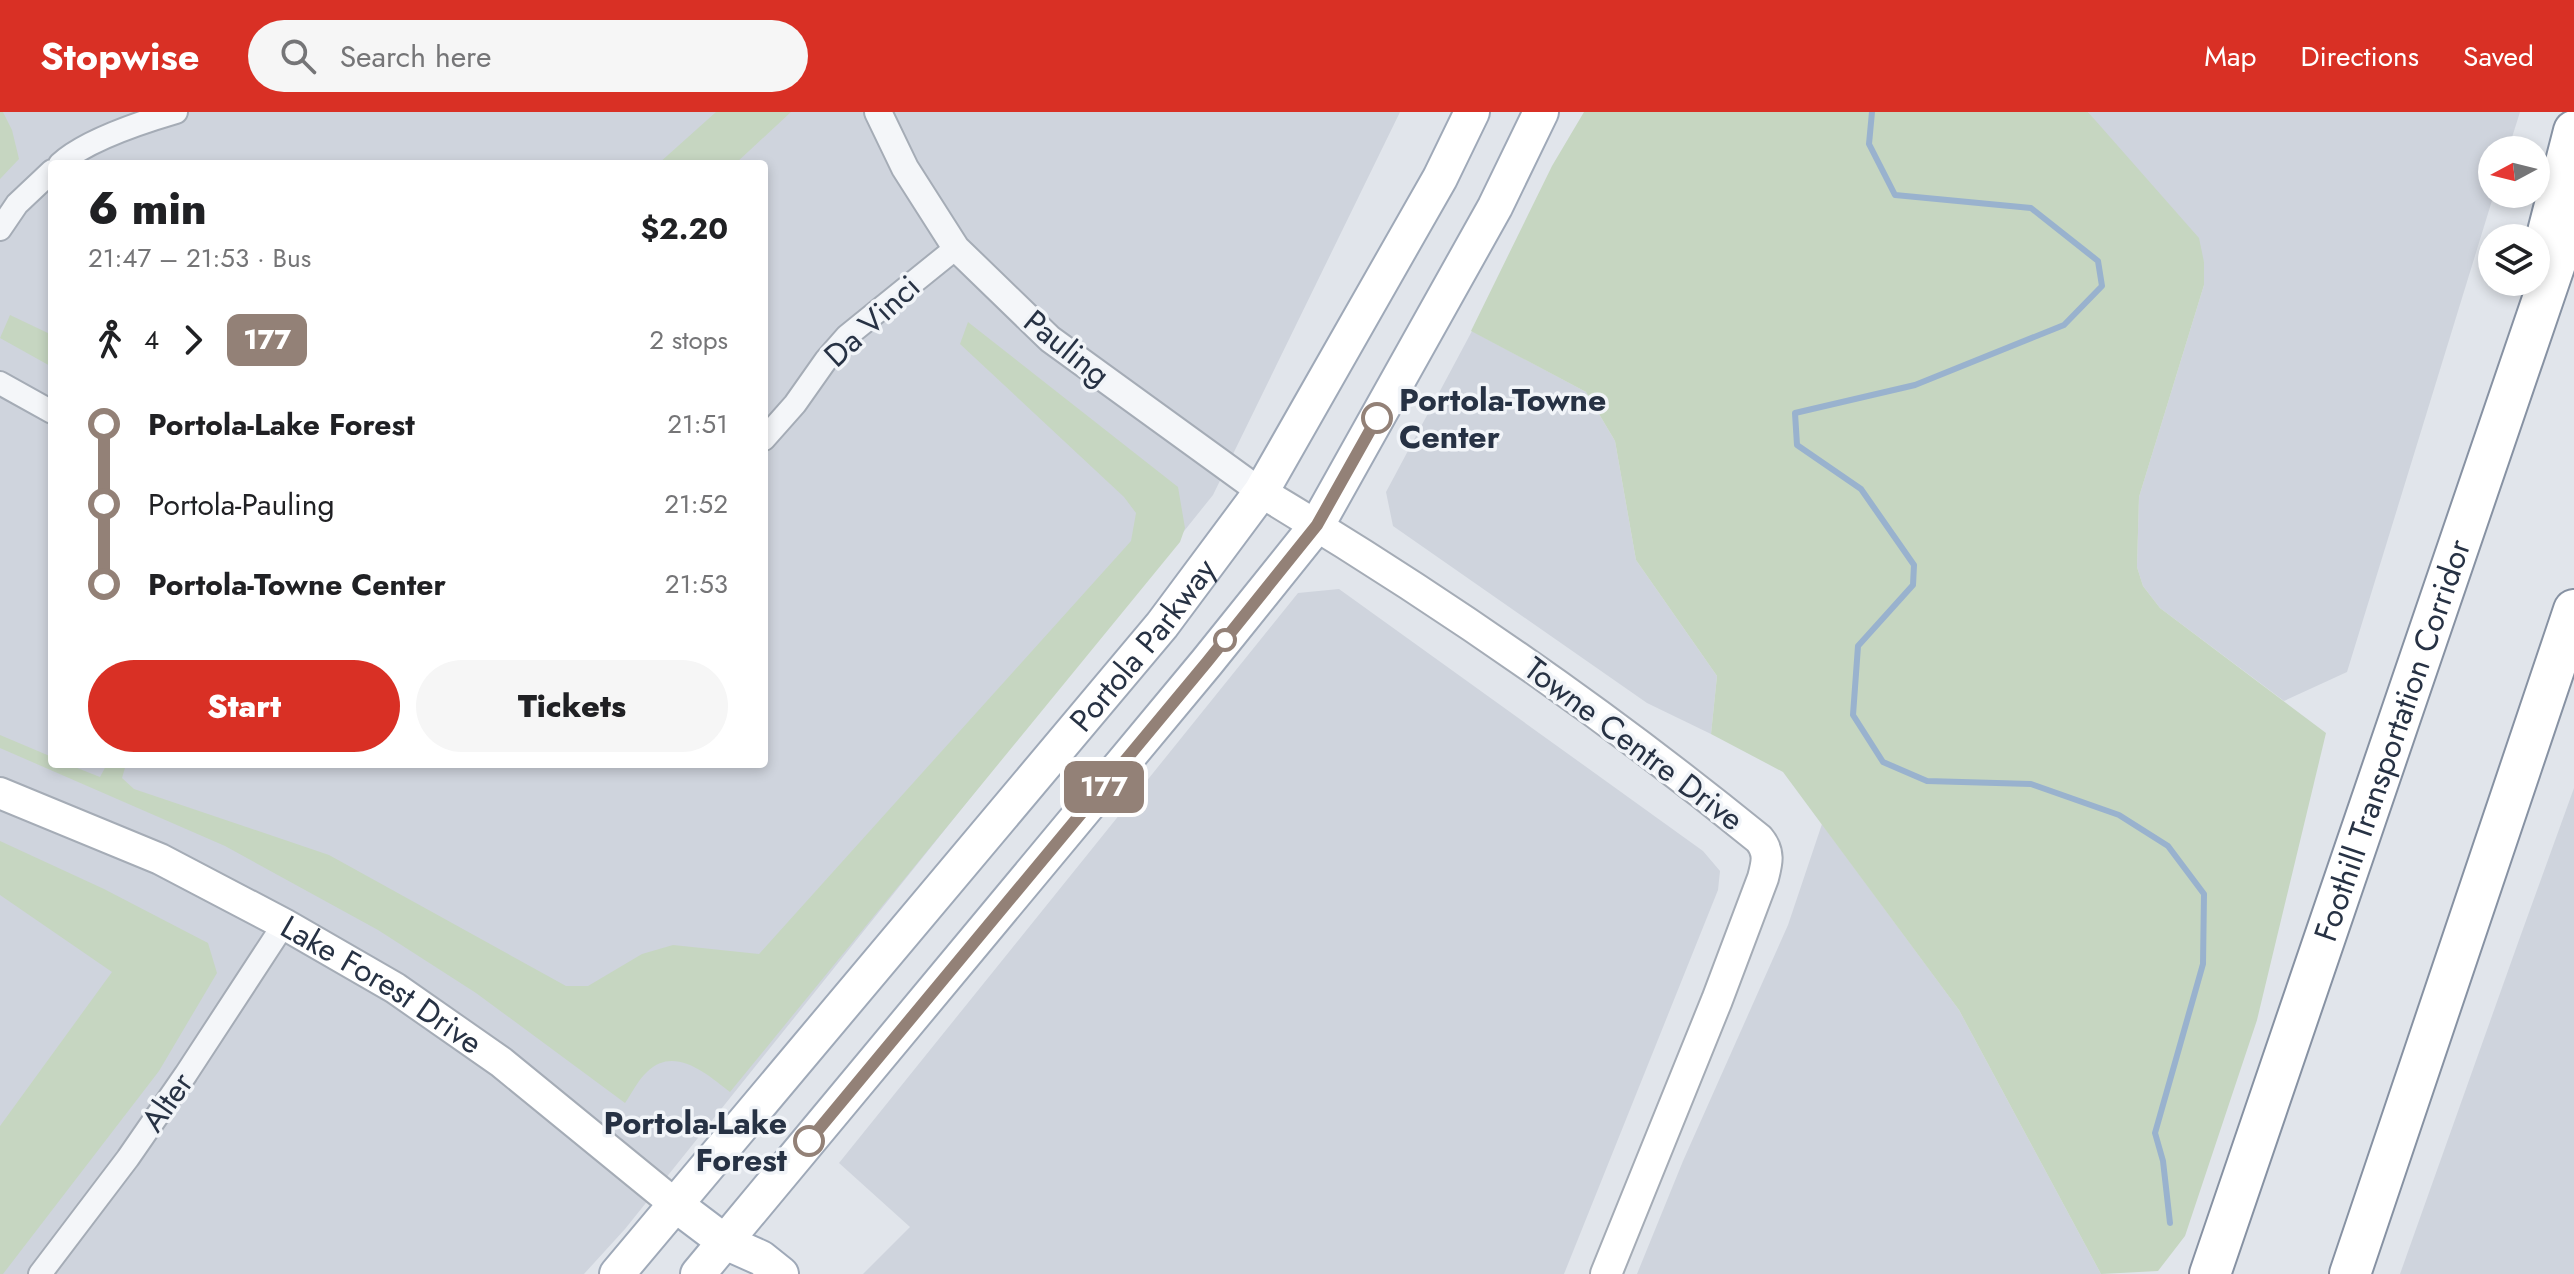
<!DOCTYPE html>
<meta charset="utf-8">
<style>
:root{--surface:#fff;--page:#f6f6f6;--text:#202124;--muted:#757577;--accent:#d93025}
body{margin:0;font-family:Jost,sans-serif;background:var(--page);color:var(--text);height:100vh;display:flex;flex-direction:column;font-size:30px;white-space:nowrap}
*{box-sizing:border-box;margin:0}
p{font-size:26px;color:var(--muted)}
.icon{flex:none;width:44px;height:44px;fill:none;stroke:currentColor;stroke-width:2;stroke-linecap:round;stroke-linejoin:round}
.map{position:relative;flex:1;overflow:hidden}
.details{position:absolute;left:48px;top:48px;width:720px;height:608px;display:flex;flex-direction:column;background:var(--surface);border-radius:8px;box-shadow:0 4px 12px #0003}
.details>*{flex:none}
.badge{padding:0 16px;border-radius:12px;font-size:28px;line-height:52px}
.needle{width:52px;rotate:263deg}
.tools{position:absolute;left:2478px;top:24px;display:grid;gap:16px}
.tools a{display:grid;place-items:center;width:72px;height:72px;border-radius:50%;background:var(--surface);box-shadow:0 4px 12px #0003;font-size:40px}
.map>.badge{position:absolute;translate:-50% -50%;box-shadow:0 0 0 4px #fff}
.legs{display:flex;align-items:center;gap:12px;height:88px;padding:0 40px;font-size:26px}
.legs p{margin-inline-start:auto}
.overview{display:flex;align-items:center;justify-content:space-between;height:136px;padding:0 40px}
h1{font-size:44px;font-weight:800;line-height:60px}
.button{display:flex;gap:16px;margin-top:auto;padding:16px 40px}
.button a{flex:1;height:92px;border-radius:48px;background:var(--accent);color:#fff;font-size:32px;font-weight:800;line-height:92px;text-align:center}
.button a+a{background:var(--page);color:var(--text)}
ul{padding:0 40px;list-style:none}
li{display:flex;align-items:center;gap:28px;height:80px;font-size:30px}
li i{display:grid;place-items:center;width:12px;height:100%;margin:0 10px;background:currentColor}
li i::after{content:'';width:20px;height:20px;margin:-10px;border:6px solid;border-radius:50%;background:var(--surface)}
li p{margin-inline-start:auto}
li:first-child i{background:linear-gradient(#0000 50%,currentColor 0)}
li:last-child i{background:linear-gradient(currentColor 50%,#0000 0)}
header{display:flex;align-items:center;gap:48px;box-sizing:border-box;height:112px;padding:0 40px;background:var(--accent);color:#fff}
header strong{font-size:38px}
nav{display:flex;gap:44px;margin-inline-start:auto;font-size:28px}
.search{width:560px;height:72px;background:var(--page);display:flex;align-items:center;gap:20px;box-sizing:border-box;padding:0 28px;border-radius:44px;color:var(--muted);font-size:30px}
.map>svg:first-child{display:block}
.built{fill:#cfd4dd;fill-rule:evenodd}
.green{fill:#c6d6c1}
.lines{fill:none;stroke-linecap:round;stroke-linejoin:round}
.stream{stroke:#99b2ce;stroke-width:6}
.minor-casing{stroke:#a5acb6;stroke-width:26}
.tertiary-casing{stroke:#a5acb6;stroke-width:30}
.secondary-casing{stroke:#a5acb6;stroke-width:34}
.primary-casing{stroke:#9fa9b8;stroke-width:38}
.motorway-casing{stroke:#8792a3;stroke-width:44}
.minor{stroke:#f4f6f9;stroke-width:22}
.tertiary{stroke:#f4f6f9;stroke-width:26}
.secondary{stroke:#fff;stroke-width:30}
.primary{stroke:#fff;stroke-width:34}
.motorway{stroke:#fff;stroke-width:40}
.line-1-casing{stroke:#fff;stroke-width:18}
.line-1{stroke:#938177;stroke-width:12}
.stop-1-dot{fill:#fff;stroke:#938177;stroke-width:4}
.labels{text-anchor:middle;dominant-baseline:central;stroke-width:7;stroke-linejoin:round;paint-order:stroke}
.street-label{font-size:32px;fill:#273244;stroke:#f1f4f8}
.stop-label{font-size:32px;font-weight:bold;fill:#273244;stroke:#f1f4f8;text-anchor:start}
</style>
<header>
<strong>Stopwise</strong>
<div class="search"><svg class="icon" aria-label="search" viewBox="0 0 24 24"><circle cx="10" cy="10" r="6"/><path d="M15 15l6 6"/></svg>Search here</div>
<nav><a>Map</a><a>Directions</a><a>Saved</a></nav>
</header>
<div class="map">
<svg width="2574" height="1162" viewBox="0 0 2574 1162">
<rect width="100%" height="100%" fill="#e1e5eb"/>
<path class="built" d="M0 0H1400L1213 383 625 1117 584 1162H0ZM52 52H764V652H52Z
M2088 0H2520L2508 38H2492V82H2494L2347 560 2284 589 2160 496 2143 474 2137 455 2139 385 2204 173V150Z
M1472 219 1586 280 1615 329 1636 448 1717 564 1711 622 1647 591 1393 414 1386 380Z
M1339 477 1703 739 1720 759 1718 778 1564 1162H863L910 1115 839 1051 1298 481Z
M2574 676V1162H2400L2519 828Z
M1822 712 1959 898 2101 1162H1637L1683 1049 1788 813Z"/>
<path class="green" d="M0 0H3L12 18 19 47 0 67Z
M716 0H791L735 52H658Z
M1584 0H2088L2199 126 2204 150V173L2139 385 2137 455 2143 474 2160 496 2326 621 2257 908 2185 1124 2158 1159 2101 1162 1959 898 1783 660 1711 622 1717 564 1636 448 1615 329 1586 280 1471 219 1552 54Z
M10 203 52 223V255L0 226Z
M968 210 1178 375 1185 416 1180 430 730 980C707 962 674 933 647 960 638 968 632 981 625 991L476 881 378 818 225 734 0 636V623L52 645V652H67L100 665 107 652H126L122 666 134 677 329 743 566 874H588L642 842 673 833 759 842 1131 429 1136 401 1124 385 960 232Z
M0 729 104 777 208 831 217 861 159 959 3 1162H0V1014L112 860 0 783Z"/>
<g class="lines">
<path class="stream" d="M1872 0 1869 32 1895 83 2031 96 2098 149 2102 174 2064 213 1915 273 1795 301 1797 333 1861 377 1914 453 1913 473 1858 534 1853 603 1883 650 1927 669 2031 672 2119 703 2168 734 2204 782 2203 852 2155 1021 2163 1049 2170 1111"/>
<g class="minor-casing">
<path id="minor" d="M60 52C86 28 142 10 176 0
M0 117 17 92 52 59
M0 271 52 300
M764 327 795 292 826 248 847 224 956 136
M40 1162 128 1046 186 962 284 812"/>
</g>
<g class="tertiary-casing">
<path id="tertiary" d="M878 0 905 56 956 136 1050 227 1261 380"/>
</g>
<g class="secondary-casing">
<g id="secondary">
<path d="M1261 380C1435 484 1602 599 1759 727 1770 740 1767 751 1763 766L1717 888 1606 1162"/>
<path id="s1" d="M0 681 160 747 284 812 395 876 501 950 676 1093"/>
</g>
</g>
<g class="primary-casing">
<g id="primary">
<path d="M676 1093 725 1130 761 1146 781 1162"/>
<path id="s2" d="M617 1162 1162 513 1261 380 1440 66 1472 0"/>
<path d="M698 1162 1207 550 1317 413 1495 95 1541 0"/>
</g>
</g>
<g class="motorway-casing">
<g id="motorway">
<path d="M2547 124 2574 19"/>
<path id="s3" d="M2210 1162 2574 96"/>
<path d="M2350 1162 2574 498"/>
</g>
</g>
<use href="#minor" class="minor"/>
<use href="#tertiary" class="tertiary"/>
<use href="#secondary" class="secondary"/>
<use href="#primary" class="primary"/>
<use href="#motorway" class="motorway"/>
</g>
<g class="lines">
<g class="line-1-casing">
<path id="line-1" d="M809 1029 1207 550 1317 413 1377 306"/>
</g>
<use href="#line-1" class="line-1"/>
</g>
<g class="stop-1-dot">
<circle cx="1377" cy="306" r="14"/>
<circle cx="1225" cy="528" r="10"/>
<circle cx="809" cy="1029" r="14"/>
</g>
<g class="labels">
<g class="street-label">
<text transform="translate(872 209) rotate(-43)">Da Vinci</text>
<text transform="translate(1067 236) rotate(39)">Pauling</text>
<text stroke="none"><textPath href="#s2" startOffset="820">Portola Parkway</textPath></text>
<text stroke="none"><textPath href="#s3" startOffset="564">Foothill Transportation Corridor</textPath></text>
<text transform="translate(1634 632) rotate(37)">Towne Centre Drive</text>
<text stroke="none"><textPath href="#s1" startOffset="428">Lake Forest Drive</textPath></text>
<text transform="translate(167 990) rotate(-55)">Alter</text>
</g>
<g class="stop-label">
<text x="1399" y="288">Portola-Towne<tspan x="1399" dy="37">Center</tspan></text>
<text x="787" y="1011" text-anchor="end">Portola-Lake<tspan x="787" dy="37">Forest</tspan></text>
</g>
</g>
</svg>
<div class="tools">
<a><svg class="needle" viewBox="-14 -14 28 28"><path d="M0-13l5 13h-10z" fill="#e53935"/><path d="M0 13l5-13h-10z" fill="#757577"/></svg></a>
<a><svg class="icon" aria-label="layers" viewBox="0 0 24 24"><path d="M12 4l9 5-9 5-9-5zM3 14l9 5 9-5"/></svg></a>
</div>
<b class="badge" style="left:1104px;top:675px;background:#938177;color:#fff">177</b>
<section class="details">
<div class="overview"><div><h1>6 min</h1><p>21:47 – 21:53 · Bus</p></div><b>$2.20</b></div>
<div class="legs"><svg class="icon" aria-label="walk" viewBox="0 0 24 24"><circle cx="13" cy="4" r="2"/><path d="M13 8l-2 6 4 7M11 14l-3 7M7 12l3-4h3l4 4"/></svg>4<svg class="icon" aria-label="forward" viewBox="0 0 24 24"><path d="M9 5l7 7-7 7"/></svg><b class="badge" style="background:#938177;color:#fff">177</b><p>2 stops</p></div>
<ul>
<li><i style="color:#938177"></i><b>Portola-Lake Forest</b><p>21:51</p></li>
<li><i style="color:#938177"></i><span>Portola-Pauling</span><p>21:52</p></li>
<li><i style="color:#938177"></i><b>Portola-Towne Center</b><p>21:53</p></li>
</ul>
<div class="button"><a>Start</a><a>Tickets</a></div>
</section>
</div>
